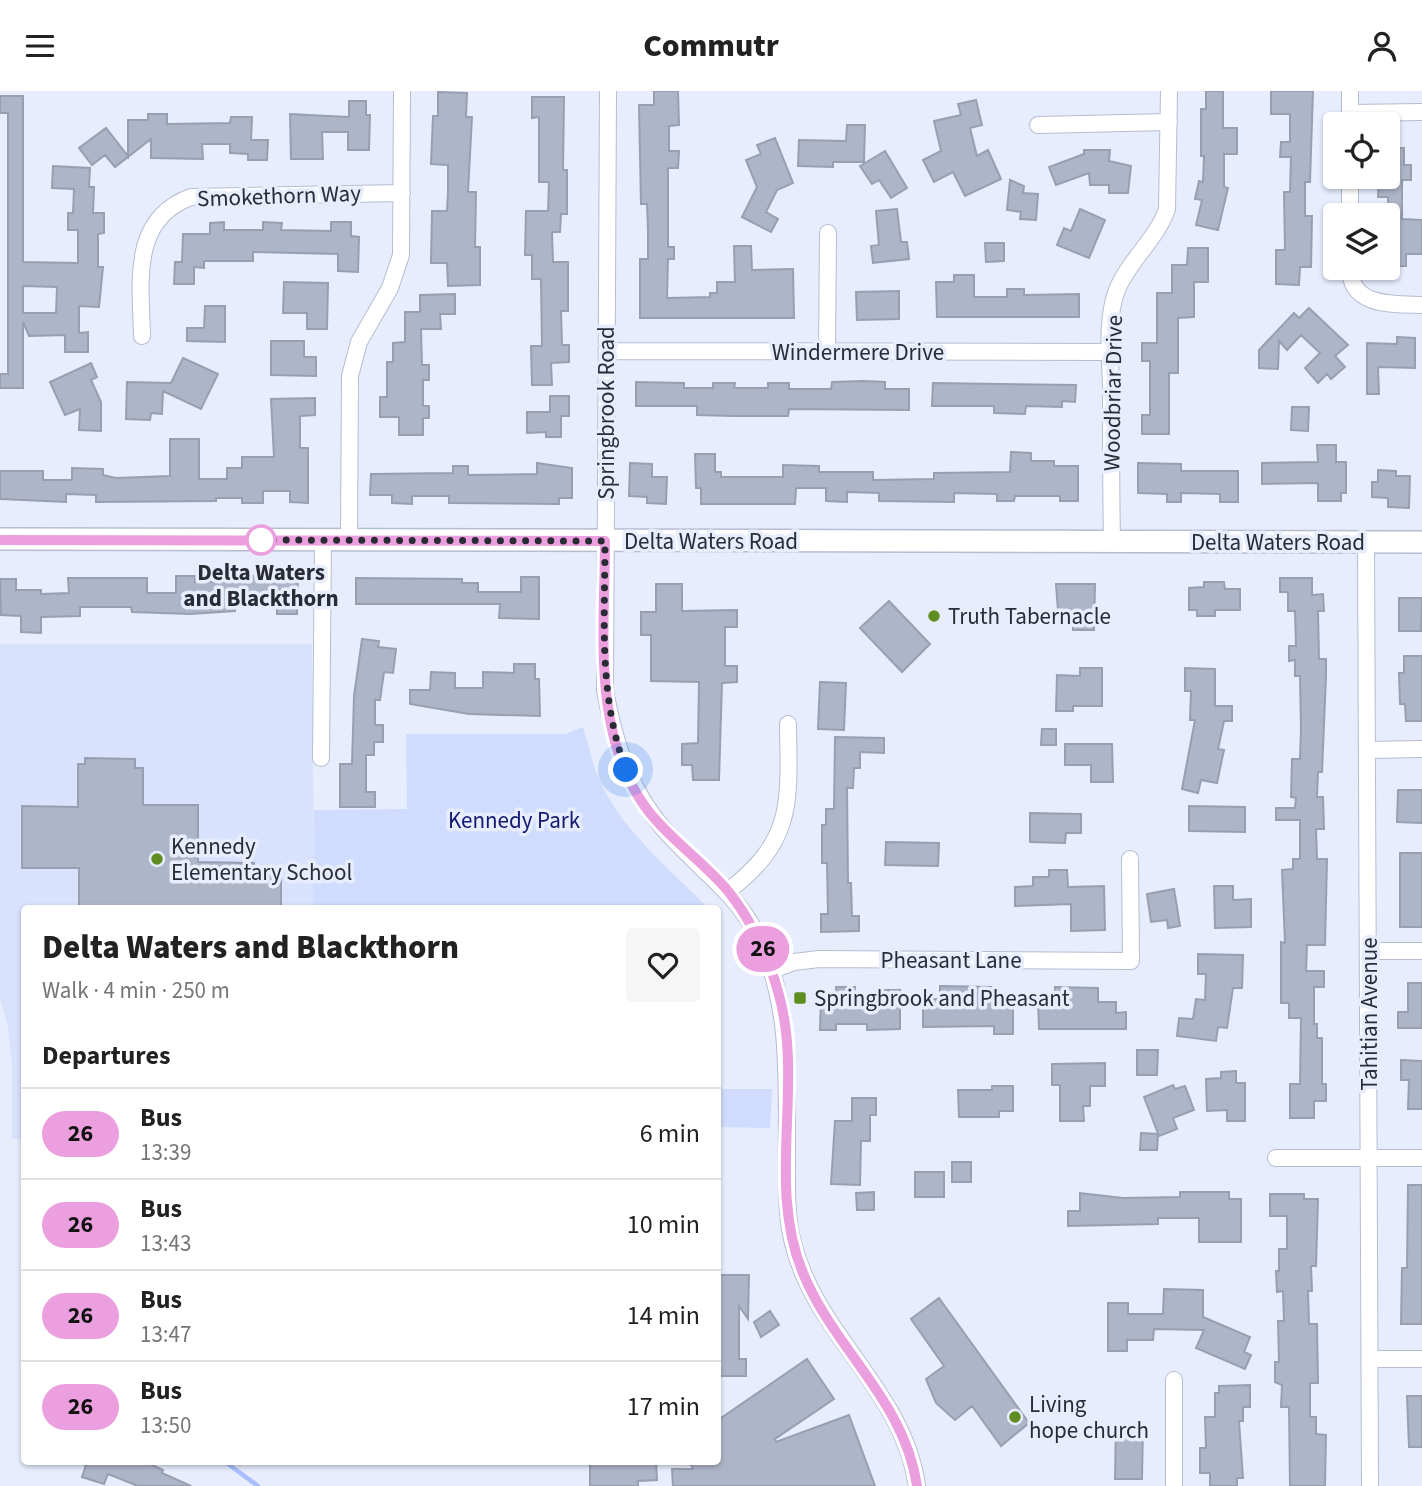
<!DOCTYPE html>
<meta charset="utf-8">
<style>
:root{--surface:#fff;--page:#f6f6f6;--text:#222;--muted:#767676;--line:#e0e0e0}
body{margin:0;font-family:"Source Sans 3",sans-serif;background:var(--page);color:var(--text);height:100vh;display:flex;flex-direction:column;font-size:26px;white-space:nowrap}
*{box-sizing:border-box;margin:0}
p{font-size:23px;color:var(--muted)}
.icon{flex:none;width:38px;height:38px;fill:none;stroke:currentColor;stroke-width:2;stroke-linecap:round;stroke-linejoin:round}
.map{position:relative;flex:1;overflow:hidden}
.details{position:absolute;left:21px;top:814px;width:700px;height:560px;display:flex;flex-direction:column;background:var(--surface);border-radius:7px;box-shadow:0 2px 5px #0004}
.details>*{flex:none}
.badge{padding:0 14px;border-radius:23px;font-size:24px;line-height:46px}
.fabs{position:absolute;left:1323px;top:21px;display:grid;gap:14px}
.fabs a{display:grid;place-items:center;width:77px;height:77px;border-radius:7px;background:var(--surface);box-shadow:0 2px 5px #0004;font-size:35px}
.you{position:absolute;width:35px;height:35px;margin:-18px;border:5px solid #fff;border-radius:50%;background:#1a73e8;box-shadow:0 0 0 10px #1a73e833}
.map>.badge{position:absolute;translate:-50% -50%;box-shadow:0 0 0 4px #fff}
h2{padding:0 21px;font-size:26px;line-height:63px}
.round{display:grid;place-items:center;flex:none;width:74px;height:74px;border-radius:7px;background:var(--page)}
.head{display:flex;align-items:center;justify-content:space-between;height:119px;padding:0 21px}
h1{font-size:33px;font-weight:800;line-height:52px}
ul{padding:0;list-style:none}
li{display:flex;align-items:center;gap:21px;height:91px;padding:0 21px;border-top:2px solid var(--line)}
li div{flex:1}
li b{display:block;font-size:26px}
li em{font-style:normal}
li .badge{min-width:77px;font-weight:700;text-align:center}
header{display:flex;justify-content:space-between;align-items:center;height:91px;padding:0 21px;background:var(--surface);font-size:32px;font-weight:800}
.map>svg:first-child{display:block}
.built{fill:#d8e2fd}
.green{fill:#d0dcfd}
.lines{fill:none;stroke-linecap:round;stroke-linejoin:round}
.stream{stroke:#a8befe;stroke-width:4.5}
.building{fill:#aeb5c9;stroke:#989fb2;stroke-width:2;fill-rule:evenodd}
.minor-casing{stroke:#b6bdd1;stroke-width:18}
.major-casing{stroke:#b6bdd1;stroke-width:24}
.minor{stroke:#fff;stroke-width:16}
.major{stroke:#fff;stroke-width:21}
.line-casing{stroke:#fff;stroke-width:16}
.line{stroke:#eb9fde;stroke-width:10}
.walk{stroke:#292c34;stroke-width:7;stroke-dasharray:0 12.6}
.stop-dot{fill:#fff;stroke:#eb9fde;stroke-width:3.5}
.poi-dot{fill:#5f8d21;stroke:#e7edfd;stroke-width:2.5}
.labels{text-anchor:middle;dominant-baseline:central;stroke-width:7;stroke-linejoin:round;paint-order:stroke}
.street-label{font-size:23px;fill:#292c34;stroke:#e7edfd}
.stop-label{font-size:23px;font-weight:bold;fill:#292c34;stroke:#e7edfd}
.poi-label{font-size:23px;fill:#292c34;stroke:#e7edfd;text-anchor:start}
.park-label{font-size:23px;fill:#121a72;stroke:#e7edfd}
</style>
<header><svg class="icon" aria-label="menu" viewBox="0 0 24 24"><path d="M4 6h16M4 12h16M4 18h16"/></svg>Commutr<svg class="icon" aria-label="person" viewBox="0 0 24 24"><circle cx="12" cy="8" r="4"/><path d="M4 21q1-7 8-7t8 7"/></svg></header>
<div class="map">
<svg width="1422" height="1395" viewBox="0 0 1422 1395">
<rect width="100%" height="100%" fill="#e7edfd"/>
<path class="built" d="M0 553H312L314 817H24V1048H12V974L8 936 0 907Z"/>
<path class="green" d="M583 636C588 651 591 668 597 683 619 738 668 776 708 817H313L314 719 407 718 406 643H565Z
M718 998H772L770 1037 718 1036Z"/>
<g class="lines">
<path class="stream" d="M224 1370 258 1395"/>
</g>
<path class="building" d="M654 0H678L679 34 669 35V60H679L678 77H668V156H674V168H668L667 207 710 206V202H717V191H735L734 155H751L752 179 793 178 794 227H640V168H648V139L647 113H641L639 14H654Z
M1206 0H1223V37H1237V63H1224V96L1228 97 1218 139 1196 134 1202 109 1195 108 1199 90 1203 91 1204 65H1201V18H1206Z
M1271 0H1313L1310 91H1305V125H1312L1311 176H1300L1299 194 1276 193V159H1285L1284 101H1290L1291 66H1280L1281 51H1290V23H1271Z
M438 1 467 2 466 26H472L468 101H476L475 156H480V194L448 195 447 172H431L432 120H447L448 101V74L431 73 433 25H438Z
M0 5H23V171L78 172V139H68V122H73L74 98 52 97 53 75 90 77 89 96H94L93 122H104V142L98 143V176H103L99 216 79 215V242L88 241V261H65V244L29 245 23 231V297H0V283H8V22H0ZM23 195 57 196 56 222H23Z
M532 6H564L563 79H567V123H561L560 141H552L553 171H568V220H561L562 254H569V271L551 272 552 294H532L531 255H542L541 188H532V164H525L526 120H548L549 91H539V26L532 27Z
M976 9 982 34 970 37 977 65 988 59 1001 88 965 105 953 81 934 91 923 69 941 60 934 30 961 24 958 13Z
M349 10H366V24H370L369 59H348V41H322L323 68H291L290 23 349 26Z
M148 23H167V33L230 32 231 26H252L251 49H268L267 69H248V63L230 62V53H202L203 68 151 67V48L115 76 105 64 92 74 79 57 106 37 128 65V29H148Z
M847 34H865L864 71H833V76L798 75 799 49 846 50Z
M775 47 793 92 777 99 766 121 778 128 771 141 742 126 757 96 746 69 761 63 757 54Z
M1388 57H1404V74H1411V89H1402V128L1422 129V163H1406V175H1388V106H1378L1379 86H1388Z
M1084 59H1110L1109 70 1131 75 1128 102H1109V94H1090L1089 82 1056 94 1049 76 1084 63Z
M885 60 907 97 891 107 879 89 872 93 860 75Z
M1010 89 1024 95 1023 102 1038 103 1036 129 1020 128 1021 121 1007 119Z
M897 118 901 151H907L909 168 873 172 871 155 879 154 876 120Z
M1080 118 1105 129 1089 167 1057 154 1064 137 1071 140Z
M224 131V139H263V131L282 132 281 139 331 140V131H351V145L359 146 358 181 338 180V163L253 161V170H204V177L194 176V193H174L175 171H182L183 143H210V132Z
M985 152H1004V170L986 171Z
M1188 157H1208V191H1194V226L1178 227V282H1169V343H1142V324H1150V270H1142V252H1157V202H1172V174H1187Z
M954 184H974V206H1007V198H1024V204L1079 203V226H937L936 191H954Z
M284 191 328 192 327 238H307V222H283Z
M899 200V228L857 229 856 201Z
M455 203V223H440L441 238H421L422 274H429V289H423V315H429V327H423V344H399V326H380V306H387V271H393V252L405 251V221H420V204Z
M205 215H225V251L187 250V237H204Z
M1309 217 1348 254 1335 265 1345 276 1331 288 1327 283 1318 292 1305 277 1320 262 1301 244 1287 259 1279 250 1278 278 1259 277V259L1294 222 1299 227Z
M1397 246 1415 247V277L1378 276 1379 303H1367V252L1397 253Z
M271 250H304V266H316V285L271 284Z
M183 267 218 283 201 318 163 300 162 323 151 322 150 329 126 328 127 291 171 292Z
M91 272 97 286 91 289 101 311V340L79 339 80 318 65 324 50 291Z
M864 290 885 291V298H909V319L789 318 788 325H734L697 324V315H636V291L684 292V297H713V292H735L734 297H768V292H789V298H831L832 291Z
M933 292 1076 294 1075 311 1062 310V316L1026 315 1025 323 994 322V315H932Z
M550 305H569V325H561V346H546V341L527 342V321H550Z
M315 307V324L300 325V357H308V412L290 411V400H263V412H242V407H216V410L96 411V404L66 403V411L0 408V380H43V389H72V377L103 378V384L116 387 170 385V348H199V388H227V377H242V366H274L271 308Z
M1292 316H1309L1308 340 1291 339Z
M1317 354H1336V371H1346V402H1341V410H1318V392L1262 393V372L1318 371Z
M1011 361 1031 362V370H1054V375H1078V410H1060V405H1015L1014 410H997V403L954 402V411L879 410V402L847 401V411L826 410V397H796L795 413H701V397H696L695 363H715V381H721V386H783V374L819 375V381H873V389L934 388V382L1010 381Z
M537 372 572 377V407H559V413L449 412V405H412V413L392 412V404H370L371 383 453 382V375H468V384L537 383Z
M630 372 652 373V386H667L666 413 647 412V406L629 405Z
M1138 372 1181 373V380H1238V411H1220V403L1181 402V411H1167V403L1138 402Z
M1378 379 1396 380V385H1410L1409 417 1388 416V407L1372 406V391H1378Z
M176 485H195V491L233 490V485H298L297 523H277V515L263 513 235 514V520L190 523 132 521 131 516H80V525L41 526V542L21 541V525L1 524 0 488H16V499H41V503L69 502 68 487H147V502H176Z
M521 486H539V528L499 527 500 513H356V487L462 488V492H478V501H521Z
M1280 487H1312V504L1323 503 1324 520H1318L1319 568H1326V585L1322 681H1318L1317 706H1323L1324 738H1316L1317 768H1327L1325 854H1307L1306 880H1324V896H1314V933H1317V947H1322V993H1326V1010H1314V1027H1290V993H1300L1301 927H1289V912H1281V851L1285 852 1282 779 1293 778V768H1300V729H1276V717H1295L1296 707 1291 706 1292 668H1300L1301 638 1300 585H1295V569L1289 570V555H1296L1295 520H1288V501H1280Z
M1204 491H1224L1225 498H1240V519H1215V525H1197V519H1189V497L1204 496Z
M656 493H682V520L737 519V536H725V575H737V591L722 592 719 689H693L692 674H682V653L698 652 699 591 651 590V544H641V521H656Z
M1056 493H1095L1094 539H1073V533H1059Z
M1399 507H1422L1421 540H1399Z
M889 510 930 553 902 581 860 537Z
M362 548 379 550 378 556 396 558 393 582 384 581 380 609H375V634H383V651H374V664H366V701H375V716H340V673H352L354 605Z
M1404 565H1422V630H1406L1405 613H1400L1399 582H1404Z
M514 573H535V588H539L540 625 469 623 410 613V599H430L431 581 455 582V597H483V581L514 582Z
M1080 577H1102V615H1073V620H1056L1057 584 1080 585Z
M1185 577 1215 578V615H1232V630H1224L1218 658 1224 659 1217 692 1201 689 1198 702 1182 698 1195 629H1190L1191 600H1185Z
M820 591 846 592 844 639 818 638Z
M1042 638H1056V654H1041Z
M835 646 884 647V662L860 661V677H854L853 697H847L848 792H851L852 825H859V840L821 841V823H828L827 772H822V734H826V718H834Z
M1065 653H1112L1113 691H1091V674H1065Z
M85 667 135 668V677H143V714H198V771L254 772V779H281V817H79V777H22V715L78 716V673H85Z
M1398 699H1422V732L1397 731Z
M1189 715 1245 716V741L1189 740Z
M1030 722 1081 723V742H1066L1065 752 1030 751Z
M886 751 939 752 938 775 885 774Z
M1400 762H1422V836H1400Z
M1049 779H1067L1068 796 1104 795 1105 839 1071 840V813L1015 815V796L1033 795V786H1049Z
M1214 795H1233V809L1251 808V836L1215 837Z
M1174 798 1180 835 1168 837 1167 829 1151 831 1147 803Z
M1198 863 1243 864 1242 897H1233L1227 937 1218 936 1216 950 1177 945 1179 927 1193 928 1196 908 1205 909 1206 883H1198Z
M1408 892H1422V937H1398V921H1408Z
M940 895 992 896V908H1013V943H994V935L923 936V908H940Z
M836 896H855L854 908H882L881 899H900V938L867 939V933H836V939H820L821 902H836Z
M1055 896 1098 897V911H1116V922L1126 921V938H1039L1038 907H1055Z
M1137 959H1158L1157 984H1137Z
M1401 969 1422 970V1018H1408L1409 989H1401Z
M1105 972V995H1090V1015H1083L1084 1030H1060V994H1052V973Z
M1236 980V992H1245V1030H1227V1019L1207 1020 1206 988 1221 987V981Z
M1173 994 1175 998 1185 995 1194 1019 1173 1027 1177 1038 1159 1045 1144 1006Z
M992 995H1013V1020H999V1026H959L958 999H992Z
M852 1007H876V1024H870V1050H861L860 1094 831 1093 835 1030H852Z
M1141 1042 1158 1043 1157 1059H1140Z
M952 1071H971V1091H952Z
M915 1081H944V1106H915Z
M1408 1094H1422V1233H1401L1402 1177H1407Z
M874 1101V1119H857L856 1102Z
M1180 1101H1229V1108H1241V1151H1199V1127H1158V1133L1068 1135V1120H1080V1102L1123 1107 1180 1106Z
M1270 1103H1304V1108H1318L1316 1175H1311L1312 1200H1308L1309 1233H1317L1318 1292H1310V1326H1316V1343L1326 1344 1325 1395H1290L1289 1316H1281L1282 1294 1275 1291V1271H1279L1278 1230H1284L1283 1200 1277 1201 1276 1180H1279V1158H1287V1125H1270Z
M718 1184H749L748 1228 739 1215V1268H746V1285H718Z
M1164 1198 1203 1199V1226L1250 1246 1244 1261 1251 1264 1245 1278 1196 1257 1204 1239 1154 1238 1153 1249H1127V1260H1108V1212H1128V1223H1163Z
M939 1207 1029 1332 1001 1355 972 1315 955 1329 936 1312 926 1288 944 1275 911 1228Z
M770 1220 779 1234 761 1246 754 1231Z
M807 1268 834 1308 775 1348 776 1351 849 1324 875 1395H673L672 1378H693L689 1370H718V1329Z
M1250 1294V1316H1243V1330H1239L1243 1387H1237V1395H1210V1382H1200V1357H1206L1205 1326H1215V1302H1219V1295Z
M1407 1305H1422V1356H1409Z
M1116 1333 1143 1334 1142 1388H1115Z
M153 1370 152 1374 163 1379 162 1382 191 1395H138L108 1383 104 1393 82 1386 86 1374 77 1371Z
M590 1370H656L657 1389 638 1390V1395H590Z"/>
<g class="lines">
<g class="minor-casing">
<path id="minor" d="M608 0 605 599C615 655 631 704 671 746 700 778 734 801 755 840 793 911 786 990 787 1068 787 1097 786 1125 793 1152 815 1243 904 1300 917 1395
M1350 0V33
M1350 22 1422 21
M1038 34 1169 31
M1350 86V124
M1350 177C1350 216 1393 213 1422 214
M142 245C141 192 130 128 191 106L402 102
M607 260 1110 261
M827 261 828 142
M349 449 350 285 359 251 390 197 401 164 402 0
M1112 451C1111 399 1111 347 1111 295 1110 266 1106 227 1117 199 1129 169 1157 148 1167 118L1169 0
M1366 451 1370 1395
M1368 659 1422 658
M321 667 323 449
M728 800C795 749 789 710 788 633
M1369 860H1422
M772 879 794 871 819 868 1131 870 1130 768
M1276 1067H1422
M1370 1268H1422
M1174 1395V1289"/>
</g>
<g class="major-casing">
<path id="major" d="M0 448 1422 451"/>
</g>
<use href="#minor" class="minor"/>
<use href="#major" class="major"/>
</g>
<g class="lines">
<g class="line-casing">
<path id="line" d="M0 449 605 450C605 538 591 641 646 717 670 749 703 770 728 800 752 830 769 867 779 904 804 994 766 1094 803 1182 834 1258 905 1310 917 1395"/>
</g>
<use href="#line" class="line"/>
<path class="walk" d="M261 449 605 450C605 529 598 604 626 679"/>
</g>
<circle class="stop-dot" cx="261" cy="449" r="14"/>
<g class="poi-dot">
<circle cx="934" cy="525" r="7"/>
<circle cx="157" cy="768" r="7"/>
<rect x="793" y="900" width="14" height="14" rx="3.5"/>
<circle cx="1015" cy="1326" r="7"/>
</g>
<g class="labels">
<g class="street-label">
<text transform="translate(279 105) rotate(-2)">Smokethorn Way</text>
<text x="858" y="261">Windermere Drive</text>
<text transform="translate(1113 302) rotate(-89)">Woodbriar Drive</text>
<text transform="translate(606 322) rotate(-90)">Springbrook Road</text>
<text x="711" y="450">Delta Waters Road</text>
<text x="1278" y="451">Delta Waters Road</text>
<text x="951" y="869">Pheasant Lane</text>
<text transform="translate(1369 923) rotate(-90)">Tahitian Avenue</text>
</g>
<g class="stop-label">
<text x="261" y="481">Delta Waters<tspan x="261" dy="26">and Blackthorn</tspan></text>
</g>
<g class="poi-label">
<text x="948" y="525">Truth Tabernacle</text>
<text x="171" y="755">Kennedy<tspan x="171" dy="26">Elementary School</tspan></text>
<text x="814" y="907">Springbrook and Pheasant</text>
<text x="1029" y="1313">Living<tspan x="1029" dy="26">hope church</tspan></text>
</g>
<g class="park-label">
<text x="514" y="729">Kennedy Park</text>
</g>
</g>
</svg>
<div class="fabs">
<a><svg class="icon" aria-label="locate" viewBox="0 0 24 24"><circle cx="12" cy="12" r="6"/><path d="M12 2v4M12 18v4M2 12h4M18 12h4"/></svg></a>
<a><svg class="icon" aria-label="layers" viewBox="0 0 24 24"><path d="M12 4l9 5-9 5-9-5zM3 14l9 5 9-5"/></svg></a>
</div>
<div class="you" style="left:626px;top:679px"></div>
<b class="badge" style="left:763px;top:858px;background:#eb9fde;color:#111">26</b>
<section class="details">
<div class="head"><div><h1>Delta Waters and Blackthorn</h1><p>Walk · 4 min · 250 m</p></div><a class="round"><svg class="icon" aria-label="heart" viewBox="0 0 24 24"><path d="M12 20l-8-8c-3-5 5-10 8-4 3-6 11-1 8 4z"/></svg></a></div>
<h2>Departures</h2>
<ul>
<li><span class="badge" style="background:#eb9fde;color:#111">26</span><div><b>Bus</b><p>13:39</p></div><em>6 min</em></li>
<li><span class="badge" style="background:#eb9fde;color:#111">26</span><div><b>Bus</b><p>13:43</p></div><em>10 min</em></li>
<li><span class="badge" style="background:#eb9fde;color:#111">26</span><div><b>Bus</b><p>13:47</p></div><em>14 min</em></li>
<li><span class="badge" style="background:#eb9fde;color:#111">26</span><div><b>Bus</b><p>13:50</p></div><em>17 min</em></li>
</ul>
</section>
</div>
